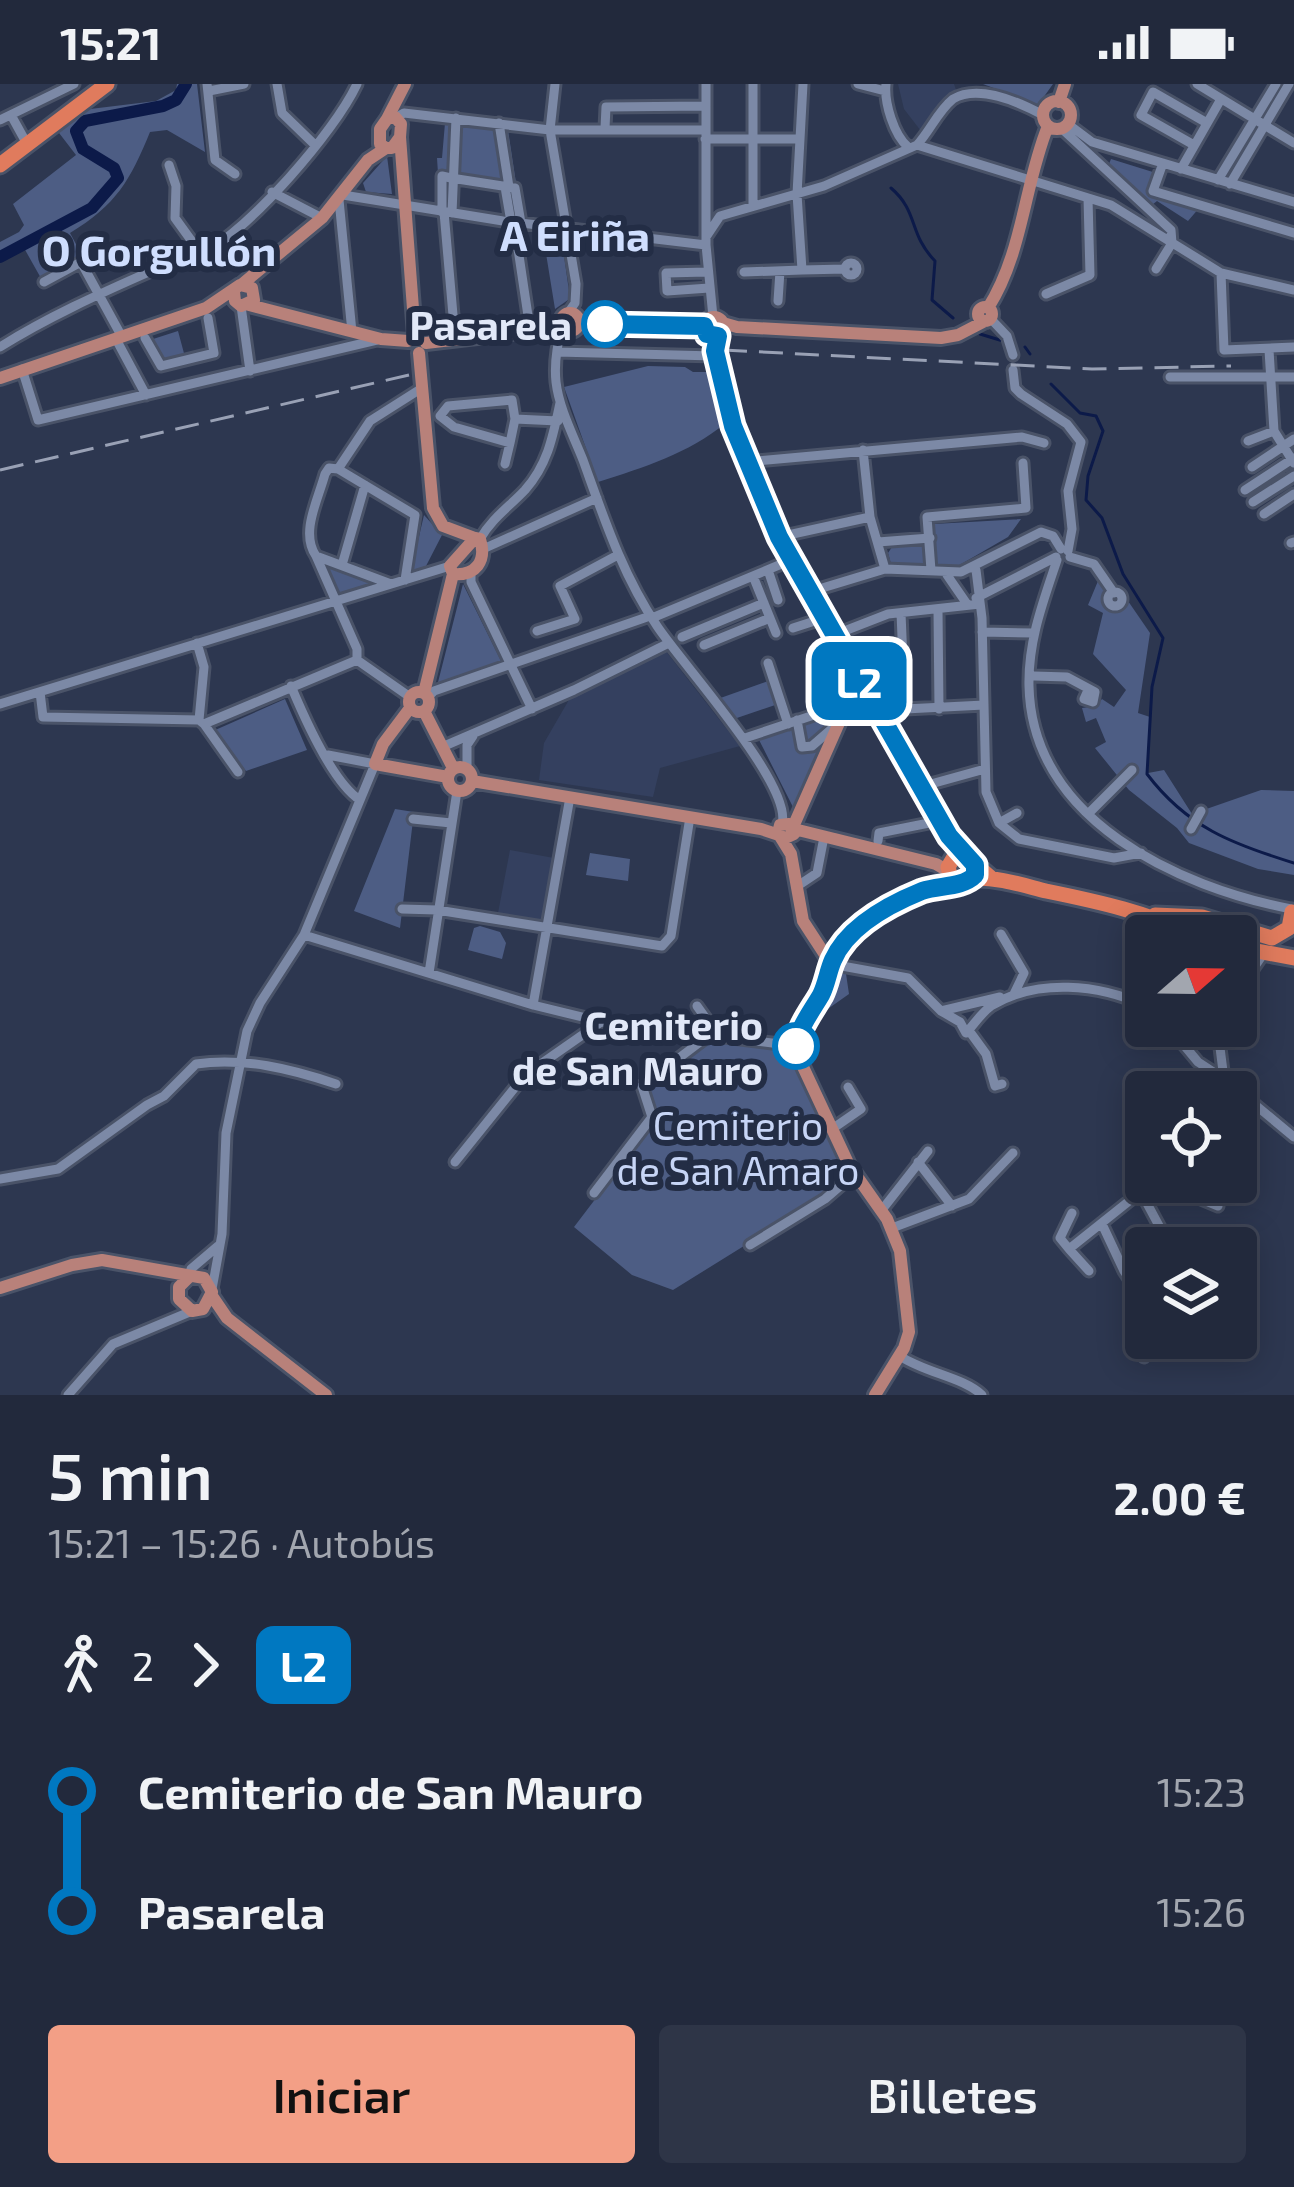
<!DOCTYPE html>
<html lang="es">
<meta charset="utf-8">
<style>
:root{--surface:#22293c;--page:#2e3547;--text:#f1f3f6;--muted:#a2a6af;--line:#3f4556;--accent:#f39f86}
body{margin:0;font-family:"Exo 2",sans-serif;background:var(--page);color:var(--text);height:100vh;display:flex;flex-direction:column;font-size:45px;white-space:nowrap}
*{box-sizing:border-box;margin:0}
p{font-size:39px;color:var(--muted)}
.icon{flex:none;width:66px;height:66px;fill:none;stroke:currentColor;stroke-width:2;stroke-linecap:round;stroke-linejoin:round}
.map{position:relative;height:1311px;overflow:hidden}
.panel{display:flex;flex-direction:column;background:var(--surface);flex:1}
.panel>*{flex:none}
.badge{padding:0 24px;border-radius:18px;font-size:42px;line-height:78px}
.needle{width:78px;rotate:70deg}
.tools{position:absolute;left:1125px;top:831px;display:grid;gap:24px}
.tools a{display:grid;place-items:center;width:132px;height:132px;border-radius:12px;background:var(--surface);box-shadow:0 6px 30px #0003,0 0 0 3px var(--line);font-size:60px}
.map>.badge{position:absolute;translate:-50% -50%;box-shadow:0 0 0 6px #fff}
.legs{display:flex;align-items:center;gap:18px;height:132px;padding:0 48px;font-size:39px}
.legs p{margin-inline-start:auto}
.headline{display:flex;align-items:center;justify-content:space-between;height:204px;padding:0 48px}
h1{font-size:66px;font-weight:600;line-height:90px}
.button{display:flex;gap:24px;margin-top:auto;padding:24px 48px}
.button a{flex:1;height:138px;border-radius:12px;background:var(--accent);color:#111;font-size:48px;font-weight:600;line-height:138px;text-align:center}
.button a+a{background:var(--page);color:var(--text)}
ul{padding:0 48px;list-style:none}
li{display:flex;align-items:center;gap:42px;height:120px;font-size:45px}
li i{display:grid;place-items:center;width:18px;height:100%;margin:0 15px;background:currentColor}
li i::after{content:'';width:30px;height:30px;margin:-15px;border:9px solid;border-radius:50%;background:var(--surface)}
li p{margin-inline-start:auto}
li:first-child i{background:linear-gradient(#0000 50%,currentColor 0)}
li:last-child i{background:linear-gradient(currentColor 50%,#0000 0)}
.status{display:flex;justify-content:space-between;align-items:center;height:84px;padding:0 60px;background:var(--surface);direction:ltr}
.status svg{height:33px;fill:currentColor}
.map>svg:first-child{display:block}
.built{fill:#34405f}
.green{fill:#4d5d84}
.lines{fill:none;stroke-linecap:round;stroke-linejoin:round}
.stream{stroke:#0c1a49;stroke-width:3}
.river{stroke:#0c1a49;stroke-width:12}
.minor-casing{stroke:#4a5368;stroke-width:15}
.major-casing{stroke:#4a5368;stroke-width:18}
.highway-casing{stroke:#4a5368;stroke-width:21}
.minor{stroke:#7c89a6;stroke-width:9}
.major{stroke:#b8817a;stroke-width:12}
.highway{stroke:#e07b5d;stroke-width:15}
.rail{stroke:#99a1b5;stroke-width:3;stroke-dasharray:24 12;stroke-linecap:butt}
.line-1-casing{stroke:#fff;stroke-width:27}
.line-1{stroke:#0078c1;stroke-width:18}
.stop-1-dot{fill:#fff;stroke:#0078c1;stroke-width:6}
.labels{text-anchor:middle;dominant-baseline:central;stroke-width:12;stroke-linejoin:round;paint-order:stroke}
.stop-label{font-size:39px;font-weight:bold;fill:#e1e8f8;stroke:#232d45;text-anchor:end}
.park-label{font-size:39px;fill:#c7d5f6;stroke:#232d45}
.neighbourhood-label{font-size:42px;font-weight:bold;fill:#cfdefe;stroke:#232d45}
</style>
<div class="status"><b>15:21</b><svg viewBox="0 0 49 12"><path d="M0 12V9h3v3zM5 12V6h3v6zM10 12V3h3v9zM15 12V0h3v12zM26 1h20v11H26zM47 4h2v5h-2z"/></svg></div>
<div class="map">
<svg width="1294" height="1311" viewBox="0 0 1294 1311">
<rect width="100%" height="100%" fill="#2d3750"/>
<path class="built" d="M898 0H954L957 9 921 47 904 25Z
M665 566 740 662 660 684 653 713 539 696 544 659 570 614Z
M510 766 554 774 544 834 540 836 498 829Z"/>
<path class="green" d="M177 0H197L205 68 167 46 150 48C130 97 116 121 70 149L83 173 42 196 24 164 0 176V158L19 148 24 141 13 120 76 71 56 45 82 26 156 17 176 6Z
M983 0H1053L1038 21Z
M445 39 508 46 521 132 507 131C502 94 491 101 458 96L453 123 440 121 437 74H442Z
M387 72 392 110 366 108 363 99Z
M1111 75 1156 89 1152 108 1200 123 1188 137 1157 117 1152 121 1109 80Z
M557 148 561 150 569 207 568 216 555 225 543 151Z
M178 247 185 273 163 279 150 256Z
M648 282 685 283 693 288H711L726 339C687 370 645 383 598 398L564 303Z
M424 431 442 451 426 482 411 487Z
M1021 435 1008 453 951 486 936 481 934 440Z
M924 460 925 482 891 480 888 469 892 463Z
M325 481 372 497 371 499 339 509Z
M1098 497 1107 507V525L1117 526 1128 517 1150 549 1138 629 1150 633 1148 689 1164 686 1192 730 1261 706 1294 707V791L1258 785 1189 759 1177 744 1129 706 1095 664 1106 658 1096 634 1086 638 1082 624 1096 622 1102 615 1114 623 1126 606 1093 570 1103 529 1088 521Z
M463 500 505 585 436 606Z
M774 595 781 619 731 636 712 617Z
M285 615 307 666 246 687 213 647Z
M835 624 796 723H793L756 650Z
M395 725 414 728 400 844 354 827Z
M590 769 630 775 628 797 586 791Z
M480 842 500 848 506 859 502 875 468 866 474 844Z
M831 880 845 883 849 910 815 934 809 930Z
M708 958 771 965 795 981 847 1091 823 1113 673 1206 632 1191 574 1143 660 1030 644 1005Z"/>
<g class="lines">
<path class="stream" d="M891 104C919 128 908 149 935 177L932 216 953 234
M980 250 1003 257
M1025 263 1030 270
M1051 300 1080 329 1096 332 1103 347 1088 392 1086 416 1102 434 1123 490 1163 554 1152 603 1147 690C1187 743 1232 760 1294 779"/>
<path class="river" d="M0 173 92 124 118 94 114 84 83 65 76 47 85 37 163 22 176 16 186 0"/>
<g class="minor-casing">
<path id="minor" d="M207 0 215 76 235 90
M277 0 282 29 315 61
M555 0 550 46 576 200 575 219 568 229
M706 0V161L713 233
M803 0 797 110 802 186 845 185
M858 0 885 7
M886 0C884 19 894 51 908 63
M1197 0 1294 59
M209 7 244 0
M11 31 27 60
M397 33 404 29 550 46H705
M0 36 74 0
M499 39 509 103 515 104 521 139
M1068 40 1092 58 1294 118
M605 44 606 23 706 22
M1061 44 1171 146 1172 159 1156 185
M705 55H800
M917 61C930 47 938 27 953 15 978 0 1019 18 1043 31
M1194 61 1141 31 1153 8 1207 39
M1163 79 1153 107 1294 149
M169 81 176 102 175 134 201 170
M1181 85 1221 15
M451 94 509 103
M1218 96 1276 0
M1230 100 1289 0
M505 103 511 138
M272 108 322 134
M343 111 503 137 706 161
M339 116 352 248
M753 122V0
M442 128V92L451 94
M444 128 455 254
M452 129 456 34
M514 138 530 245
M706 153 720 132 824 102 917 61 1111 121 1221 189 1294 206
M845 185a6 6 0 1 1 12 0a6 6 0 1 1-12 0Z
M707 188 666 189 667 207 709 204
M744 188 802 186
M1221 189 1224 266 1294 263
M44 198 81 178 122 253
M1046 210 1090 191 1088 114
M778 217 780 187
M241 222 250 287
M990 234 1007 252 1013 271
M562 243C557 261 554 279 556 298 559 324 573 351 583 376 604 434 622 490 657 542 682 580 793 701 782 740
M145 254 161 282 214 269 208 234
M116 255 146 311
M0 263C46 234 99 210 149 188 166 181 186 178 202 170 250 145 334 49 357 0
M1269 266 1274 347 1294 379
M557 268 715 272
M22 285 38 336 377 256
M1013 286 1015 304 1021 310 1067 340 1081 358 1068 407 1072 445 1068 467
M1170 293H1294
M512 316 515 335 510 359 454 343 440 332 448 322Z
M515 335 558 337
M1248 357 1274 347
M863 366 870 433 885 485
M746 378 1022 353 1044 359
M505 380 510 359
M1252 383 1294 355
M338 385 329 384 325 390C318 416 300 449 316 472L391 500
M338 385 415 431 405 496
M338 385 370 337 422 304
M1245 406 1294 374
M1253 418 1294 392
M1264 430 1294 410
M779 453 870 433
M480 455C492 434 509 423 525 406 548 380 553 352 560 319
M878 458 930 454
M1291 459 1294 458
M483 465 597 414
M316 472 357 565V576L410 613
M1070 473 1094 480 1114 509
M1057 476C1043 518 1028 557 1029 602 1032 736 1178 803 1291 825
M342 481 365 401
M971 483 976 486 982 534 986 708 999 739 1019 755 1114 774 1141 769
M768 486 778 516
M931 486 927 433 1026 424 1023 379
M471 488V498L532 625
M947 491 967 520
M753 492 776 549
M809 508 885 485 961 488 1041 448 1053 452 1061 465
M1108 515a7 7 0 1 1 14 0a7 7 0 1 1-14 0Z
M976 514 1056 473
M938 526 939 625
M901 529 905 625
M652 534 791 476
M793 544 824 534
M537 547 575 535 560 502 616 472
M982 548 1033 549
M834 551 888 530 980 520
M682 553 764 519
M197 559 204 583 199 636
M704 561 770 534
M768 579 788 640
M1034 592 1067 593 1095 608 1093 618 1084 615 1088 606
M291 602C304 633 333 699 360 716
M40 608 43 633 199 636 204 640 357 576
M428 613 434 607 650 532
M0 620 450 482
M797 636 802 663 812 662 835 642
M880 636 905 625 984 621
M204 640 238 688
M745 654 835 624 842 631
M442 663 574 606 669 559
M467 685V661L473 652
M920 703 985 685
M1091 727 1132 686
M413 735 451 739
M999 739 1017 729
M1191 745 1201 727
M878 757 879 749 939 737
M957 798C902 819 865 826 831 880L908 894 941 927 960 938 966 949C973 942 981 929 991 922 1037 894 1099 900 1146 922
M796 803 817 789 824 753
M402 825 437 826 662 862 671 852 690 733
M1001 850 1024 889 1014 910
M304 851 533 921 603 938 796 962
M429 889 457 707
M1236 910 1264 869
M533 921 570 713
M697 922 720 954
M941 927 1000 913
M1168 942 1198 978 1224 995
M1223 942 1219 956 1224 995 1294 1053
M970 948 986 970 995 1002 1002 1000
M832 1045 861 1025 848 1003
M455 1078 525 991 601 938
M918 1078 952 1122
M0 1095 58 1085 147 1021 164 1012 196 980C243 973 292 985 336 1000
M1177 1098 1194 1112 1218 1122
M1141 1108 1171 1164
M594 1109 652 1033 642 1002 708 952
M881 1127 928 1067
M1102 1140 1124 1187 1146 1220
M892 1144 969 1115 1013 1069
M750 1161 825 1115 854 1090
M1190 1164 1209 1153
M1069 1165 1060 1154 1072 1129
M1089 1187 1069 1165 1153 1098
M189 1193 191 1185 218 1162
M212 1205 222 1150 226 1049 247 947 260 919 304 851 375 680 328 671
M900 1272C925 1289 963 1293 982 1311
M1144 1273 1158 1254
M68 1311 113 1260 192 1227"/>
</g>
<g class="major-casing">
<path id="major" d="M1043 31a14 14 0 1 1 28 0a14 14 0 1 1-28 0Z
M1059 18 1065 0
M395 33 401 40 400 53 392 64H386L380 60V45L387 35Z
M387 35 405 0
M400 53 415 251
M241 201 322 134 368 76 386 64
M249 221 381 255 408 257
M978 230a7 7 0 1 1 14 0a7 7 0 1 1-14 0Z
M988 224C1023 169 1024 101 1048 42
M561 238a9 9 0 1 1 18 0a9 9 0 1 1-18 0Z
M704 243a10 10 0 1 1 20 0a10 10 0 1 1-20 0Z
M579 239 704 242
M723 239 737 243 941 254 958 251 985 237
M718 252C693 307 827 548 862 601
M426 259 562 243
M419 269 433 424 443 442 475 454
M0 294 206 224 240 201 252 204 254 216 241 222 235 217 234 208
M475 454 480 455C487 477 476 492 453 490L450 482Z
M849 611a10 10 0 1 1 20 0a10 10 0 1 1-20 0Z
M409 618a10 10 0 1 1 20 0a10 10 0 1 1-20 0Z
M424 609 453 490
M869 611 949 753 964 771
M410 624 383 660 375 680 448 693
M424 627 453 684
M448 695a12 12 0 1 1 24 0a12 12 0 1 1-24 0Z
M472 697 761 745 779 751
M793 743 850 614
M794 745 936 780 948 787
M783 755 794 750 789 740 780 741 778 749 791 770 803 837 831 880 829 894 799 947 797 970 849 1081 887 1135 900 1167 909 1248 904 1264 875 1311
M0 1204 72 1181 102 1176 204 1194 212 1208 203 1225 192 1227 179 1215V1203L189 1193
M212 1212 227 1234 326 1311"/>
</g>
<g class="highway-casing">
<path id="highway" d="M0 81 107 0
M976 786 970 796 959 799 951 794 948 783 954 773 964 771 990 793
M973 794C998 793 1022 801 1046 807 1105 819 1143 828 1199 852
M1155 831 1202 833 1272 854 1289 844 1292 828
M1236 863 1294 874"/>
</g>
<use href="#minor" class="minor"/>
<use href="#major" class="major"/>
<use href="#highway" class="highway"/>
<path class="rail" d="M723 266 1092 285 1231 282
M0 386 409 291"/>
</g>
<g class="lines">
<g class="line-1-casing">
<path id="line-1" d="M605 240 704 242 707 250 718 252 715 267 733 342 779 453 949 752 975 781V791C962 804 940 801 922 807 890 820 848 842 833 876 828 887 827 899 821 911 811 928 799 943 796 962"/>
</g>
<use href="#line-1" class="line-1"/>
</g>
<g class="stop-1-dot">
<circle cx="605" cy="240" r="21"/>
<circle cx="796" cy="962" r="21"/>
</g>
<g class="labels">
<g class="stop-label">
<text x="572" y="240">Pasarela</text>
<text x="763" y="940">Cemiterio<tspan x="763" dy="45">de San Mauro</tspan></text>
</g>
<g class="park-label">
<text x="738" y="1040">Cemiterio<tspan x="738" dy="45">de San Amaro</tspan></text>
</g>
<g class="neighbourhood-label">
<text x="575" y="150">A Eiriña</text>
<text x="159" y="165">O Gorgullón</text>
</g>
</g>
</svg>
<div class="tools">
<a><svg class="needle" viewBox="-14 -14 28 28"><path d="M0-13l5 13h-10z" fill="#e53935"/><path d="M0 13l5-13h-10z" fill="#a2a6af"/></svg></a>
<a><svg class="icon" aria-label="locate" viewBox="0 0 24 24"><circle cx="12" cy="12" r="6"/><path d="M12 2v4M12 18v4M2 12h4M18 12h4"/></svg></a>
<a><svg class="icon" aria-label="layers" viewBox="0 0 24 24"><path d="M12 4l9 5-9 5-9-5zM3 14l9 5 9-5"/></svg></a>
</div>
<b class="badge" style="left:859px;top:597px;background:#0078c1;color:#fff">L2</b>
</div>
<section class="panel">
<div class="headline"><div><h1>5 min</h1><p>15:21 – 15:26 · Autobús</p></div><b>2.00 €</b></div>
<div class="legs"><svg class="icon" aria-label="walk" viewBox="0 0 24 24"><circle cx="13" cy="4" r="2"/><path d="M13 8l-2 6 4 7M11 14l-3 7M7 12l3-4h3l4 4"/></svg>2<svg class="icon" aria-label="forward" viewBox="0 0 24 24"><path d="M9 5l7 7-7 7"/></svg><b class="badge" style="background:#0078c1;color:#fff">L2</b></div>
<ul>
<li><i style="color:#0078c1"></i><b>Cemiterio de San Mauro</b><p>15:23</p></li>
<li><i style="color:#0078c1"></i><b>Pasarela</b><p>15:26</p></li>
</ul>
<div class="button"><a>Iniciar</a><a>Billetes</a></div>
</section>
